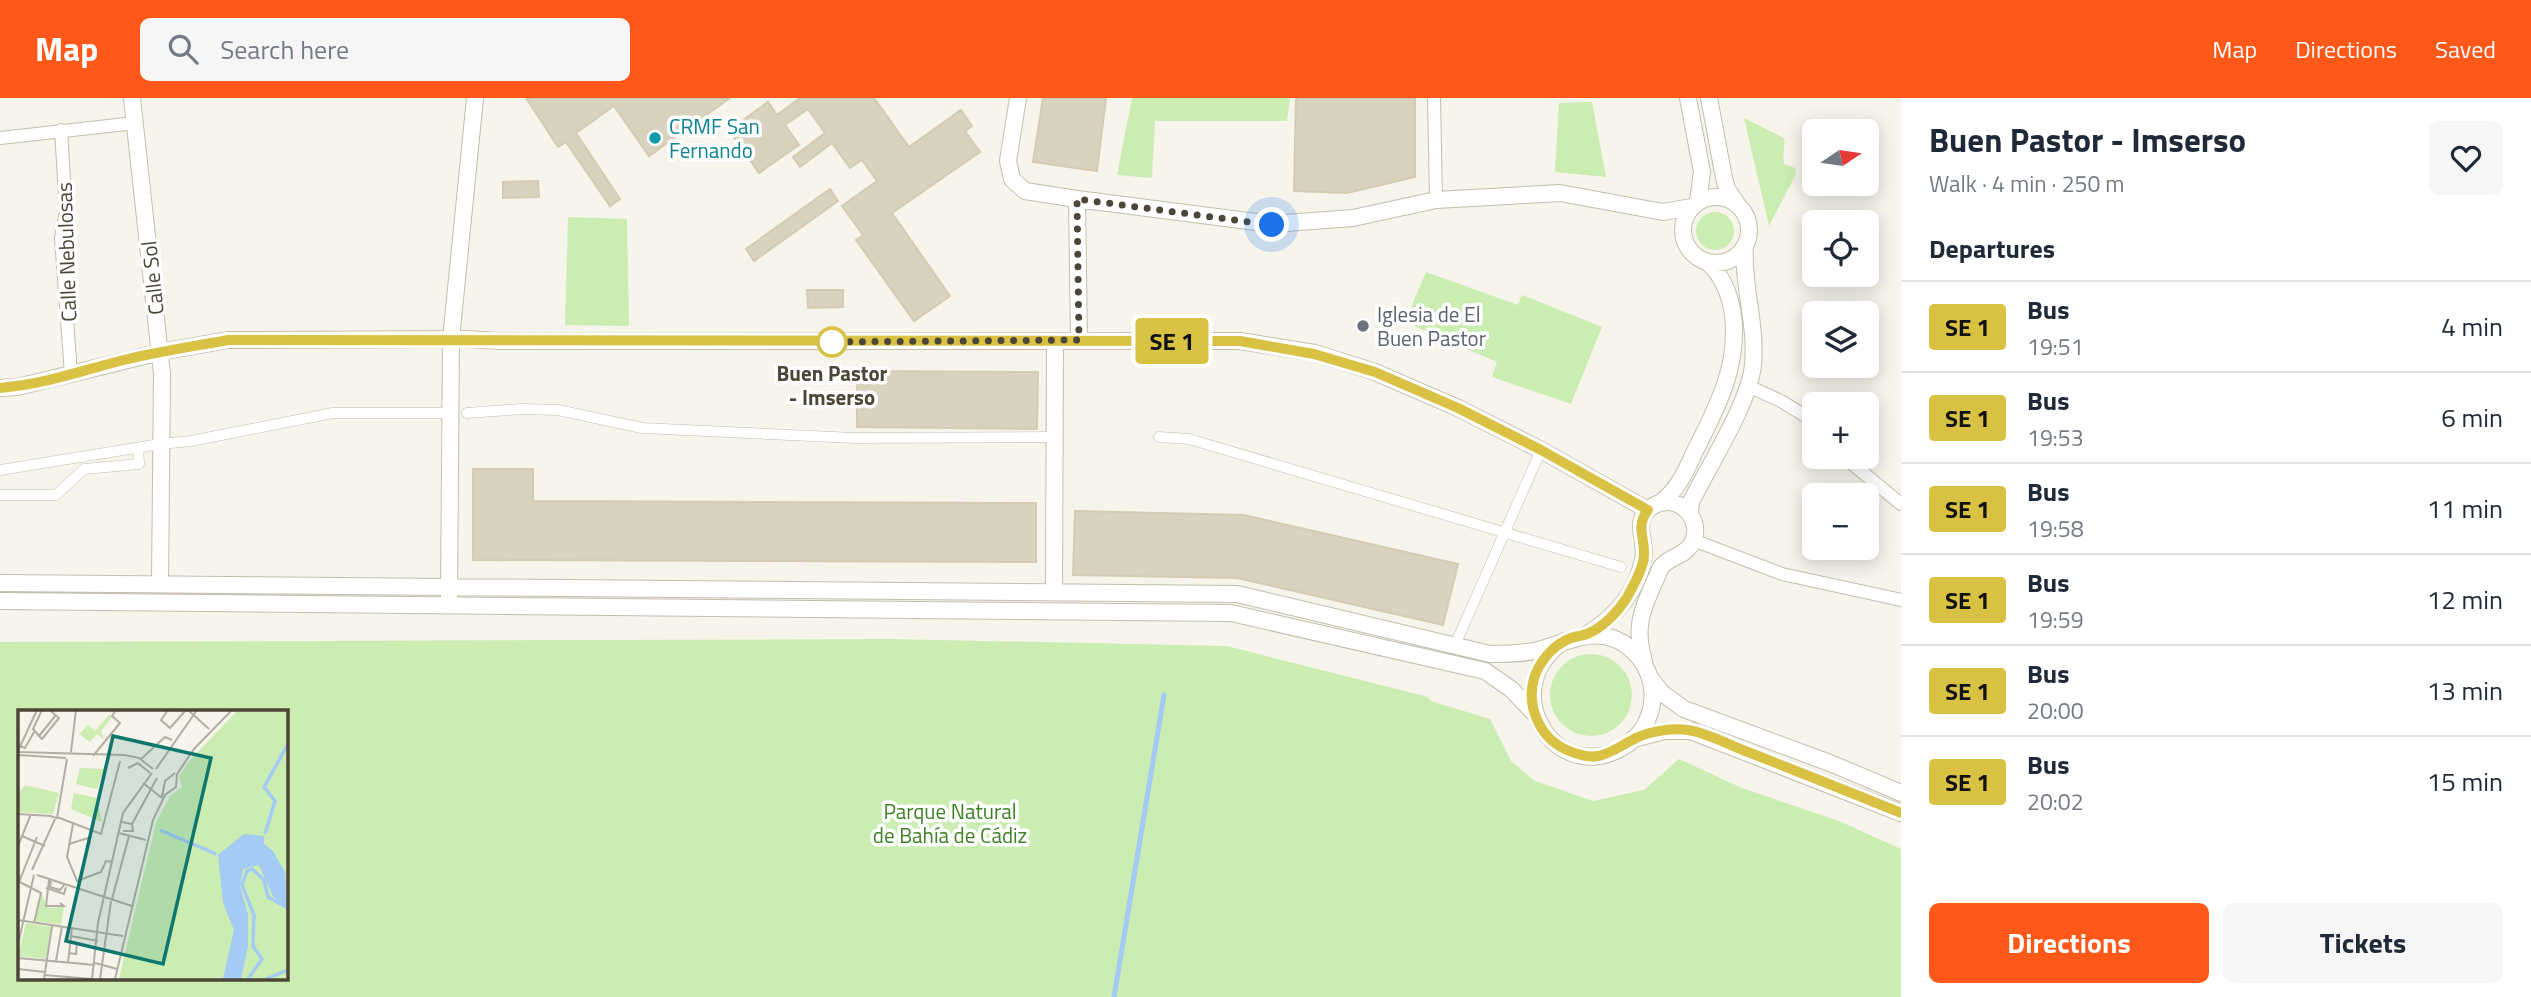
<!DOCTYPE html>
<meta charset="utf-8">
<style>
:root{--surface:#fff;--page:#f6f6f7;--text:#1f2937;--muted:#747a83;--line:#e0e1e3;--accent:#ff5819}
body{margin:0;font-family:"Titillium Web",sans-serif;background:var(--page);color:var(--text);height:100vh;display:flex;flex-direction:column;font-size:26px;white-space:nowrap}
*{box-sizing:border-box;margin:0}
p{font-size:23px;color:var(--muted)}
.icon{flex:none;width:38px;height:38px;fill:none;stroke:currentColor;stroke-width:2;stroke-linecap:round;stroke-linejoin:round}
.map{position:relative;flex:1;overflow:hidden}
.panel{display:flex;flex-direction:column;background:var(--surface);width:630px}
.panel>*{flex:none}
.badge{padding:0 14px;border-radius:5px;font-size:24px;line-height:46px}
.needle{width:46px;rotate:77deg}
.controls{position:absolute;left:1802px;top:21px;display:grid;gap:14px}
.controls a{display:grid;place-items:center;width:77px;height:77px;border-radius:10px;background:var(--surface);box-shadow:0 4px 18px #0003;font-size:35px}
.you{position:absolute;width:35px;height:35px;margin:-18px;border:5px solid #fff;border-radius:50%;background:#1a73e8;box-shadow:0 0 0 10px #1a73e833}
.map>.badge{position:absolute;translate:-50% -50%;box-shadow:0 0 0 4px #fff}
h2{padding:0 28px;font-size:26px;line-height:63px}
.round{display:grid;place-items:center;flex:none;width:74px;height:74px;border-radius:10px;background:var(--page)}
.headline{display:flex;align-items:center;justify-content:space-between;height:119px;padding:0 28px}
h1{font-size:33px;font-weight:700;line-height:52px}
.action{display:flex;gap:14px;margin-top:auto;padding:14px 28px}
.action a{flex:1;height:80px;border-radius:10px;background:var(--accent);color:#fff;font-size:28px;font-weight:700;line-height:80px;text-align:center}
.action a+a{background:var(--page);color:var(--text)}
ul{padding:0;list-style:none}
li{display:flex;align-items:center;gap:21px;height:91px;padding:0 28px;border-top:2px solid var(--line)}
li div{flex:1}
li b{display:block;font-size:26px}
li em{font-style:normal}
li .badge{min-width:77px;font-weight:700;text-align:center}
header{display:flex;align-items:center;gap:42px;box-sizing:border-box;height:98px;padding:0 35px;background:var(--accent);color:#fff}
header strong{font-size:33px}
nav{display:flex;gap:38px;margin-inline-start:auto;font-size:24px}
.search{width:490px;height:63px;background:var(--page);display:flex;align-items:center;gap:18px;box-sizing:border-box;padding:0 24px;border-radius:10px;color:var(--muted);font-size:26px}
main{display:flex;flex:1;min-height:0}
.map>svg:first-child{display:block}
.green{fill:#cbedb2;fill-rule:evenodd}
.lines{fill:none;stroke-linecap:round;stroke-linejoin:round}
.stream{stroke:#a4caf6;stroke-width:5}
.building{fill:#d9d2bf;stroke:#d4cbb2;stroke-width:2}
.pedestrian-casing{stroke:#c3beac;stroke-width:11}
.minor-casing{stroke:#c3beac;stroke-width:14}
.tertiary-casing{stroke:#c3beac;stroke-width:18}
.pedestrian{stroke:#fff;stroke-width:10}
.minor{stroke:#fff;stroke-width:12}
.tertiary{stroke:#fff;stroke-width:16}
.line-casing{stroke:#fff;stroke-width:16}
.line{stroke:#d9c143;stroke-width:10}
.walk{stroke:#4c4638;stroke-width:7;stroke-dasharray:0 12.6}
.culture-dot{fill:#0f9aa8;stroke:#fff;stroke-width:2.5}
.worship-dot{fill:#6b7280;stroke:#fff;stroke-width:2.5}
.stop-dot{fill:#fff;stroke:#d9c143;stroke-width:3.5}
.labels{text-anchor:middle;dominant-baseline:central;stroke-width:7;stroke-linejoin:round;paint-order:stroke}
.culture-label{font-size:21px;fill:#0d838f;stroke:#fff;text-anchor:start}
.street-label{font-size:21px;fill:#4c4638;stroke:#fff}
.worship-label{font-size:21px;fill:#5b616d;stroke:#fff;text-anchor:start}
.stop-label{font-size:21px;font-weight:bold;fill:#4c4638;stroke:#fff}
.park-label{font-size:21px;fill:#3d8325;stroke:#fff}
.inset-river{fill:none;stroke:#a4caf6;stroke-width:3.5}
.inset-road{fill:none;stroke:#b2aea3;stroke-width:2}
.view{fill:#0f766e;fill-opacity:0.15;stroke:#0f766e;stroke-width:3.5}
.inset-edge{fill:none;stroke:#4c4638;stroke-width:3.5}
</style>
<header>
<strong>Map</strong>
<div class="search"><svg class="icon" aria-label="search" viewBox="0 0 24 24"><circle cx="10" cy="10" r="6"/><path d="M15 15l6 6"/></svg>Search here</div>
<nav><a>Map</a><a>Directions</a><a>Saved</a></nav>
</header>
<main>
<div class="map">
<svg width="1901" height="899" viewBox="0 0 1901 899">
<rect width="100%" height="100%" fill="#f6f4eb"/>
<path class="green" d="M1132 0H1290L1287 23H1155L1152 80 1117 77Z
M1592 4 1606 79 1555 74 1559 5Z
M1744 20 1784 40C1786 47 1782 54 1784 66L1795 70 1796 76 1769 128Z
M1696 133a19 19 0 1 1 38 0a19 19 0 1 1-38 0Z
M568 119 627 121 629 228 565 227Z
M1426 174 1518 207 1522 197 1602 229 1571 306 1492 279 1497 264 1405 224Z
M892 541 1227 548 1428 599 1431 603 1490 621 1511 663 1535 683 1593 703 1644 692 1679 661 1742 690 1839 723 1901 751V899H0V544ZM19 614H285V880H19Z
M1550 597a41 41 0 1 1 82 0a41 41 0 1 1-82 0Z"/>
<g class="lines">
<path class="stream" d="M1114 899 1164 597"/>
</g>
<path class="building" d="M526 0H730L649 58 614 8 576 35 620 101 610 108 566 44 558 49Z
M800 0H874L909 49 961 12 972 28 965 33 980 54 892 115 950 198 914 223 856 142 863 137 842 108 877 83 862 62 850 70 832 45 800 69 793 59 825 35 808 11 785 27 799 47 759 75 729 32 768 4 777 17Z
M1043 0H1106L1097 73 1033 64Z
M1296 0H1415V79L1347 95 1294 93Z
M538 83 539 99 503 100V84Z
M830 91 838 103 754 163 746 151Z
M807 192H843V209L808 210Z
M857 273 1038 274 1037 331 857 329Z
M473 371H533V403L1036 405V464L473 462Z
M1075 413 1244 417 1458 466 1443 527 1237 480 1073 477Z"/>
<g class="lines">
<g class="pedestrian-casing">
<path id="pedestrian" d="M467 315 522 311 558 312 642 330 855 340 1055 339
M1159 339 1189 341 1621 469
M0 372 160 346 191 343 333 315H449
M0 397H56L84 371 139 366 138 350
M1455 547 1541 352"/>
</g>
<g class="minor-casing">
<path id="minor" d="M1434 0 1436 102
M61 32 66 114 61 140 71 276
M0 40 135 25
M1748 288 1781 303 1815 324
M1844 359 1901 406
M1693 442 1782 476 1901 502"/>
</g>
<g class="tertiary-casing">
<path id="tertiary" d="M132 0 162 276 160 486
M1018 0 1008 63 1012 81 1025 93 1077 101 1272 126 1353 120 1436 102 1560 95 1663 114 1692 109
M1688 0 1702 74 1698 103
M1709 0 1724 80 1727 91 1737 106
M1683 132a33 33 0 1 1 66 0a33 33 0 1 1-66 0Z
M1077 101 1079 242
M0 290 17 289 71 276 160 254 228 242 466 241 499 243H1240L1315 255 1375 274 1458 310 1541 352 1648 412
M1661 404C1679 391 1687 370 1696 351 1718 308 1739 267 1733 217 1730 197 1723 178 1708 165
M1690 414 1691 404C1709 367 1749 306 1753 267 1757 227 1742 188 1745 148
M0 485 1237 496 1490 556C1506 556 1522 556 1538 552 1571 543 1603 524 1633 553 1649 568 1656 590 1651 611 1647 627 1637 641 1623 649 1555 690 1494 590 1564 543
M1054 494 1055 243
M449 498 451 241 475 0
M0 503 1231 515 1485 573 1511 591 1534 615
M1586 537C1614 520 1636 495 1643 462 1648 443 1630 422 1653 408 1678 393 1706 423 1691 447 1684 458 1669 459 1661 469 1646 505 1632 523 1644 563
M1651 581 1662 595 1684 611 1830 665 1901 695
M1633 641 1665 633H1691L1901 715"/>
</g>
<use href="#pedestrian" class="pedestrian"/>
<use href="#minor" class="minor"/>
<use href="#tertiary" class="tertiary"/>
</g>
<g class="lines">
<g class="line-casing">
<path id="line" d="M0 290C40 287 78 274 116 264 153 254 191 249 228 242L1240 243 1314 256 1375 274 1458 310 1541 352 1648 412C1635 429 1645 439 1644 457 1644 470 1632 490 1626 501 1617 515 1602 530 1587 536 1582 538 1576 538 1571 540 1555 546 1542 560 1535 577 1525 606 1539 640 1567 652 1600 667 1610 653 1636 640 1651 633 1672 630 1688 632 1708 635 1729 647 1748 654 1799 674 1850 694 1901 715"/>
</g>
<use href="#line" class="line"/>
<path class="walk" d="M832 244H822L1079 242 1077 101 1272 127"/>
</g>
<circle class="culture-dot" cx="655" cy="40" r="7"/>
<circle class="worship-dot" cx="1363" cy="228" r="7"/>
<circle class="stop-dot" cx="832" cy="244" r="14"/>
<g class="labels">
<g class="culture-label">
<text x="669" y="28">CRMF San<tspan x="669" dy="24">Fernando</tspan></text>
</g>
<g class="street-label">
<text transform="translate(66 154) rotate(-92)">Calle Nebulosas</text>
<text transform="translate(152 180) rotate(-96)">Calle Sol</text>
</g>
<g class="worship-label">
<text x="1377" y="216">Iglesia de El<tspan x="1377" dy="24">Buen Pastor</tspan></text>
</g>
<g class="stop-label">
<text x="832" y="275">Buen Pastor<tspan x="832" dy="24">- Imserso</tspan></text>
</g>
<g class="park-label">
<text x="950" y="713">Parque Natural<tspan x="950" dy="24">de Bahía de Cádiz</tspan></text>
</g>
</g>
<g transform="translate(18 612)">
<rect width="270" height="270" fill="#f6f4eb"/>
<path d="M220 0H269V269H101L138 112 152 86 164 77 161 66 172 50ZM91 5 94 7 83 21 86 29 79 24 72 32 61 24 70 15 77 21ZM62 58 87 59 79 79 58 74ZM7 75 41 83 35 104 0 102V84ZM56 83 79 88 84 112 53 99ZM23 183 30 198 46 197 43 215 16 211ZM8 213 33 217 28 249 0 246Z" fill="#cbedb2"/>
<path d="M226 124 246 126V134L255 141 267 162 269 198 255 186 241 155 225 159 222 176 230 204V237L223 269H205L216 220 205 193 200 145Z" fill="#a4caf6"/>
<path class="inset-river" d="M142 120 198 144M247 124 257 91 246 77 270 34M230 269 244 249 235 236 236 205 224 175 229 161 234 159 246 170 250 187 270 198M248 269 270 260"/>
<path class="inset-road" d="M150 0 143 10 152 18 168 0M170 0 191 19M21 26 24 29 41 8 32 0M21 26 15 19 24 0M21 26 38 5M2 36 7 38 16 22M0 41 19 0M0 42 106 45 121 48 135 59M53 42 58 0M0 45 48 48M75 46 102 13 94 6 98 0M123 49 147 27 154 30M110 58 120 53 132 63M138 59 179 0M125 73 144 88M144 87 147 71 157 63M0 104 33 106M32 106 39 108 49 49M39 107 83 124 102 51M104 112 114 114 115 121H105M55 114 49 147 59 171 83 162 88 151 94 152M114 114 139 68M101 123 128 130M4 126 27 136M51 134 70 128 72 134M0 136 13 104M14 160 37 109M19 165 114 196M31 170 28 196H46L42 193M0 171 23 183 16 213M33 171 32 177 42 180 46 175M1 172 19 127M28 178 46 184 48 177M94 189 111 126M0 210 105 226M53 226 80 231M0 234 16 165M51 243 58 244 59 233 52 232M0 248 77 255M38 251 44 216M50 253 54 217M77 253 99 259M0 259 27 262M26 265 74 269M26 269 34 216M74 269 80 213 105 103 134 63M82 269 93 191M97 269 135 110 147 85 158 77 159 64 176 39 214 0"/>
<path class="view" d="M95 26 193 48 145 254 48 231Z"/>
<rect width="270" height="270" class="inset-edge"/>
</g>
</svg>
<div class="controls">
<a><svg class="needle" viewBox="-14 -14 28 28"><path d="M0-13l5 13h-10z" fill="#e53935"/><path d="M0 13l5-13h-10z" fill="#747a83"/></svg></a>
<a><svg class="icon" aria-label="locate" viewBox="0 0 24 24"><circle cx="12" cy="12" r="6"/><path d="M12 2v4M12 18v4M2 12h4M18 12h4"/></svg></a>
<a><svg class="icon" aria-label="layers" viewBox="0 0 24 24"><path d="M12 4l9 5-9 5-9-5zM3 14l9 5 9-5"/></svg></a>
<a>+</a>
<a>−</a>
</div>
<div class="you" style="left:1272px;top:127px"></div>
<b class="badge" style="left:1172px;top:243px;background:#d9c143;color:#111">SE 1</b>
</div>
<section class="panel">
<div class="headline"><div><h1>Buen Pastor - Imserso</h1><p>Walk · 4 min · 250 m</p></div><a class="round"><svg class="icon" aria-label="heart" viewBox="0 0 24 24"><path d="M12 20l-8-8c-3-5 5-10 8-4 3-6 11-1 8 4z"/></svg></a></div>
<h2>Departures</h2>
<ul>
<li><span class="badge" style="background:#d9c143;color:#111">SE 1</span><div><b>Bus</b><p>19:51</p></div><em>4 min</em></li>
<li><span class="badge" style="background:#d9c143;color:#111">SE 1</span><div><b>Bus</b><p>19:53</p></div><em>6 min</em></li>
<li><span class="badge" style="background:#d9c143;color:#111">SE 1</span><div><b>Bus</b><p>19:58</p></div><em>11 min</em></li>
<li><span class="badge" style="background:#d9c143;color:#111">SE 1</span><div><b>Bus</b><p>19:59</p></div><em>12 min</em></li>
<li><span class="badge" style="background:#d9c143;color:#111">SE 1</span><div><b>Bus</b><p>20:00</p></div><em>13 min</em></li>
<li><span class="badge" style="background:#d9c143;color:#111">SE 1</span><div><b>Bus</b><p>20:02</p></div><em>15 min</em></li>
</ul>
<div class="action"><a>Directions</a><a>Tickets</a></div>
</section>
</main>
